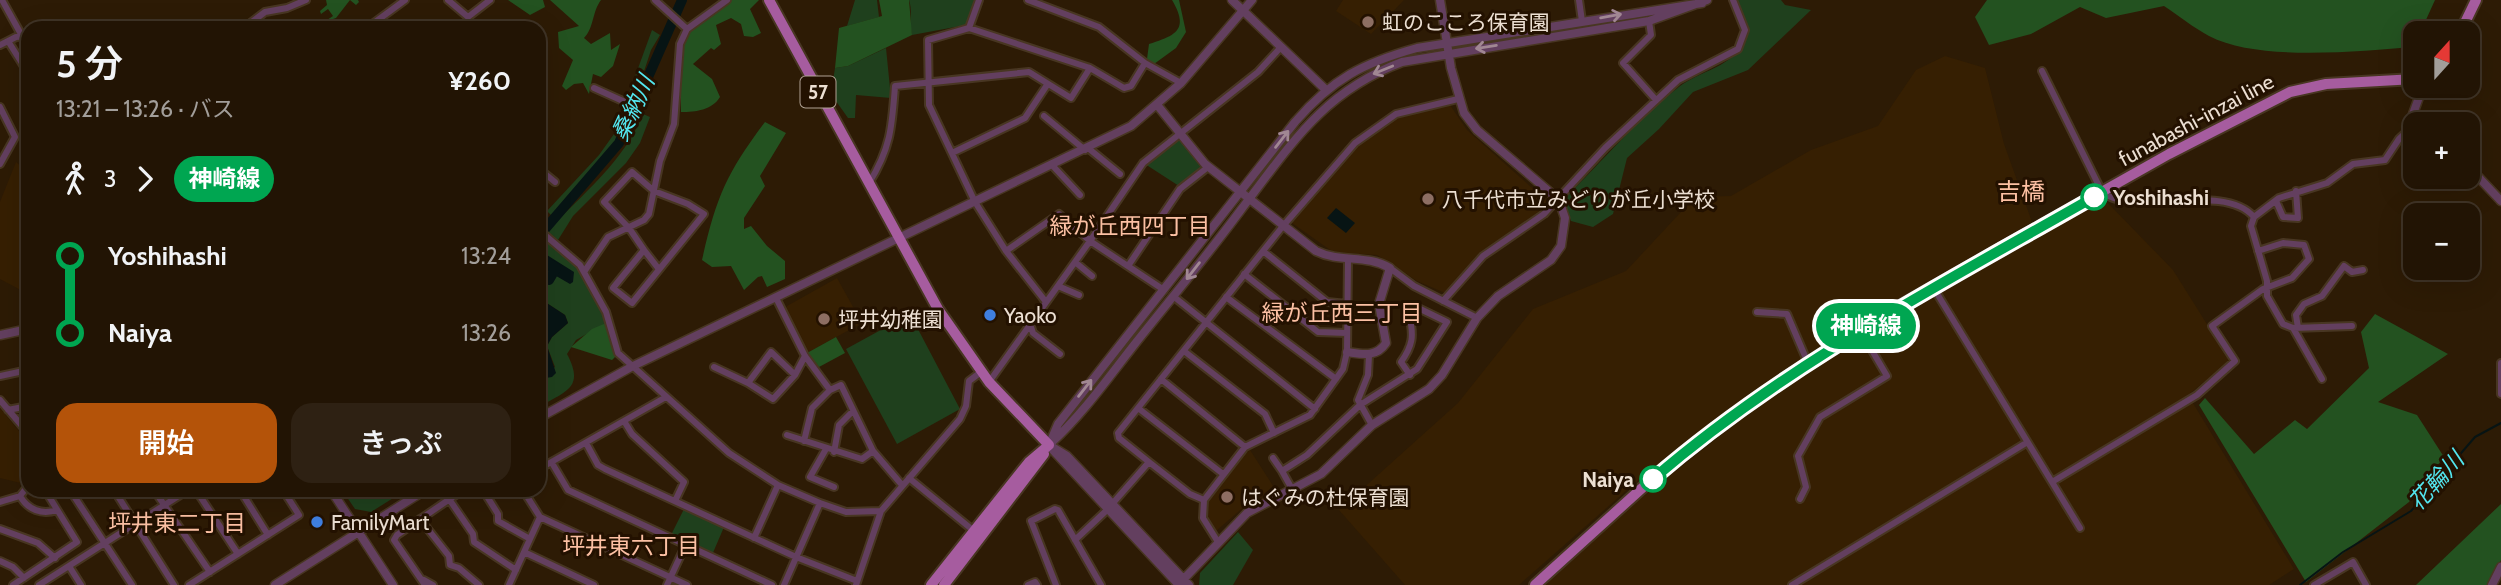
<!DOCTYPE html>
<html lang="ja">
<meta charset="utf-8">
<style>
:root{--surface:#221404;--page:#2e2113;--text:#f1f3f6;--muted:#a29e9a;--line:#3f3326;--accent:#b45309}
body{margin:0;font-family:Cabin,"Noto Sans JP",sans-serif;background:var(--page);color:var(--text);height:100vh;display:flex;flex-direction:column;font-size:26px;white-space:nowrap}
*{box-sizing:border-box;margin:0}
p{font-size:23px;color:var(--muted)}
.icon{flex:none;width:38px;height:38px;fill:none;stroke:currentColor;stroke-width:2;stroke-linecap:round;stroke-linejoin:round}
.map{position:relative;flex:1;overflow:hidden}
.panel{position:absolute;left:21px;top:21px;width:525px;height:476px;display:flex;flex-direction:column;background:var(--surface);border-radius:21px;box-shadow:0 7px 28px #0002,0 0 0 2px var(--line)}
.panel>*{flex:none}
.badge{padding:0 14px;border-radius:23px;font-size:24px;line-height:46px}
.needle{width:46px;rotate:21deg}
.fabs{position:absolute;left:2403px;top:21px;display:grid;gap:14px}
.fabs a{display:grid;place-items:center;width:77px;height:77px;border-radius:14px;background:var(--surface);box-shadow:0 7px 28px #0002,0 0 0 2px var(--line);font-size:35px}
.map>.badge{position:absolute;translate:-50% -50%;box-shadow:0 0 0 4px #fff}
.legs{display:flex;align-items:center;gap:10px;height:77px;padding:0 35px;font-size:23px}
.legs p{margin-inline-start:auto}
.head{display:flex;align-items:center;justify-content:space-between;height:119px;padding:0 35px}
h1{font-size:38px;font-weight:600;line-height:52px}
.action{display:flex;gap:14px;margin-top:auto;padding:14px 35px}
.action a{flex:1;height:80px;border-radius:21px;background:var(--accent);color:#fff;font-size:28px;font-weight:600;line-height:80px;text-align:center}
.action a+a{background:var(--page);color:var(--text)}
ul{padding:0 35px;list-style:none}
li{display:flex;align-items:center;gap:24px;height:77px;font-size:26px}
li i{display:grid;place-items:center;width:10px;height:100%;margin:0 9px;background:currentColor}
li i::after{content:'';width:18px;height:18px;margin:-9px;border:5px solid;border-radius:50%;background:var(--surface)}
li p{margin-inline-start:auto}
li:first-child i{background:linear-gradient(#0000 50%,currentColor 0)}
li:last-child i{background:linear-gradient(currentColor 50%,#0000 0)}
.map>svg:first-child{display:block}
.built{fill:#361f02}
.green{fill:#1f401d}
.forest{fill:#235220}
.water{fill:#071414}
.lines{fill:none;stroke-linecap:round;stroke-linejoin:round}
.stream{stroke:#071414;stroke-width:2}
.river{stroke:#071414;stroke-width:10}
.minor-casing{stroke:#483622;stroke-width:10}
.tertiary-casing{stroke:#483622;stroke-width:11}
.primary-casing{stroke:#483622;stroke-width:14}
.minor{stroke:#633f5f;stroke-width:6}
.tertiary{stroke:#633f5f;stroke-width:8}
.primary{stroke:#a65c9f;stroke-width:10}
.oneway{stroke:#a18793}
.line-1-casing{stroke:#fff;stroke-width:16}
.line-1{stroke:#00a651;stroke-width:10}
.education-dot{fill:#8d6e63;stroke:#231100;stroke-width:2.5}
.stop-1-dot{fill:#fff;stroke:#00a651;stroke-width:3.5}
.shop-dot{fill:#3f7fe0;stroke:#231100;stroke-width:2.5}
.labels{text-anchor:middle;dominant-baseline:central;stroke-width:6;stroke-linejoin:round;paint-order:stroke}
.shield{fill:#231100;stroke:#b0a193;stroke-width:2}
.shield-label{font-size:19px;font-weight:bold;fill:#ecdfd2}
.poi-label{font-size:21px;fill:#ecdfd2;stroke:#231100;text-anchor:start}
.street-label{font-size:21px;fill:#ecdfd2;stroke:#231100}
.stop-label{font-size:21px;font-weight:bold;fill:#ecdfd2;stroke:#231100;text-anchor:start}
.water-label{font-size:23px;font-style:italic;fill:#53e6ef;stroke:#231100}
.neighbourhood-label{font-size:23px;fill:#fcc0a3;stroke:#231100}
.quarter-label{font-size:24px;fill:#fcc0a3;stroke:#231100}
</style>
<div class="map">
<svg width="2501" height="585" viewBox="0 0 2501 585">
<rect width="100%" height="100%" fill="#2d1b05"/>
<path class="built" d="M1343 0H1404L1371 34 1336 11Z
M1945 56 1985 68 2004 144 2032 222 1881 309 1743 401 1644 475 1519 585H1405L1339 510 1458 403 1533 309 1626 271 1695 197 1731 196 1811 150 1878 126 1916 70Z
M1450 105 1467 130 1550 204 1481 253 1445 293 1417 281 1377 255 1333 252 1292 223V219L1357 145 1390 120Z
M16 162 28 172V294L0 279V202Z
M2103 198 2173 270 2230 361 2188 395 2294 569 2269 585H1542L1639 500 1789 381 1903 311Z
M837 278 862 323 807 353 784 311 787 306Z
M0 408 28 442V480L25 484 0 478Z
M1250 450 1275 489 1246 505 1215 532 1207 519V503L1241 456Z"/>
<path class="green" d="M855 0H877L879 17 847 26Z
M909 0H976L966 25 912 35C909 23 913 12 909 0Z
M1737 0H1781L1785 5 1811 10 1748 70 1693 92 1659 129 1627 158 1613 214 1593 227 1571 221 1564 199C1602 162 1638 118 1680 86 1705 68 1740 66 1748 31Z
M652 30 660 35 651 50 632 108 615 147 552 216 547 211 599 155 614 134Z
M886 48 891 98 856 95 855 118H848L831 94 835 68 848 66Z
M643 114 650 117 640 143 626 163 573 216 558 240 547 231C583 194 624 161 643 114Z
M1179 138 1202 166 1179 186 1145 164Z
M539 234 579 266 606 323 576 340 567 354C585 388 566 391 539 407V379L555 367 547 346 552 337 568 323 565 315 539 298V266L570 283 539 250Z
M910 314 960 409 897 444 846 349Z
M342 490H406L371 512 355 509Z
M684 509 724 527 712 555 671 535Z
M1238 532 1253 550 1233 585H1199L1200 573Z"/>
<path class="forest" d="M326 0H358L359 2 356 5 350 0 336 18 324 22 333 16 328 9 321 14 320 11 327 5Z
M508 0H543L545 7 530 15Z
M550 0H601C592 12 594 28 584 38L591 44 610 33 611 50 620 44 613 66 601 77 593 74 589 94 583 83 574 84 566 90 562 86 573 60 559 48 558 32 579 26Z
M730 0H759L750 9 761 33 753 37 744 36 741 24 731 18 716 25 721 44 714 50 711 48 693 64 712 79 720 97C712 110 696 112 681 112V45L688 30Z
M879 0H909L912 35 848 66 835 68 839 28 882 16Z
M1172 0H1179L1186 32 1176 48 1154 64 1147 59 1149 44C1177 35 1189 29 1172 0Z
M1987 0H2435L2420 33H2415L2414 47C2358 51 2259 62 2209 36 2194 28 2179 16 2164 6L2106 18 2080 7 2031 34 1989 45 1975 17Z
M765 122 786 133 760 176 765 186 744 218V229L751 226 767 246 785 261V279L767 287 762 276 758 277 744 290 731 266 712 267 702 260C716 198 726 174 765 122Z
M2375 314 2448 354 2378 402 2417 415 2444 457 2409 502 2306 582 2199 405 2205 398 2254 454 2295 420 2307 429 2369 368 2361 332Z
M606 323 612 345 618 354 612 360 571 347 592 329Z
M836 337 845 353 819 367 807 353Z
M2501 504V560L2487 585H2416Z"/>
<path class="water" d="M1336 208 1355 223 1346 233 1327 218Z
M539 250 574 272 573 282 570 284 539 266Z
M539 298 565 315 568 323 552 337 547 346 556 373 552 377 539 379Z"/>
<g class="lines">
<path class="stream" d="M2300 585 2343 552 2411 511 2475 437 2501 423"/>
<path class="river" d="M539 236 619 143 682 0
M539 257 556 268 549 280
M539 296 543 289"/>
<g class="minor-casing">
<path id="minor" d="M2 0 22 36
M448 0 468 17 490 0
M655 0 687 29
M1028 0 1099 27 1145 63 1181 83
M1579 0 1582 21
M1649 21 1651 35 1623 63 1656 100
M244 28 265 12 287 8 306 0
M367 28 405 0
M969 28 979 0
M8 41 25 68
M0 45 16 37 28 36
M2042 71 2102 192C2134 218 2223 181 2254 217
M594 88 625 102
M0 107 15 137 0 164
M539 112 543 119 539 124
M1044 116 1085 150
M1088 148 1120 174
M952 153 1025 118 1047 85
M1052 165 1080 195
M539 169 555 182
M869 183C891 148 892 126 895 86L1029 72 1071 98 1090 68
M2276 201 2283 217 2298 218 2296 191
M539 230 580 265 606 312 618 353 729 453 778 485 820 503 846 512 881 511
M644 250 629 228 604 202 632 172 654 191 688 204 704 214 632 303 613 288 644 250 658 268
M1006 251 1059 214 1090 241 1143 163 1258 72 1281 47
M1263 251 1327 302 1347 304
M1075 262 1092 276
M1128 266 1180 189 1208 167
M1390 268 1414 286 1477 318
M584 272 608 237 644 220 649 214 660 161 674 124 680 44 687 29 727 0
M1244 274 1318 332 1347 333
M1058 286 1079 295
M1933 287 2080 528
M1173 296 1315 409
M1226 297 1336 379
M776 298 805 356 830 390 841 385 873 451 902 485
M1443 301 1483 256 1544 214 1605 148 1678 80 1738 49 1745 30 1733 0
M1046 302 1006 251 975 202 929 105 928 40 969 28 1090 68 1124 88 1131 86 1145 63
M1757 312 1787 314 1808 363
M1030 324 1033 333 1060 354
M2352 326 2293 328 2283 324 2267 296V281L2251 226 2254 217 2279 198 2327 183 2353 164 2385 160 2399 139 2413 126
M2293 328 2322 379
M2298 328 2296 315 2304 304 2322 296 2344 266 2352 272 2363 270
M1184 351 1265 414 1274 433
M1369 355 1368 375 1358 400 1372 425
M2501 363V394
M714 367 748 383 773 399 795 375 805 356
M0 376 28 370
M1161 379 1245 447
M989 382 1090 241 1164 290
M748 383 771 352 795 375
M0 400 28 433
M1138 408 1223 474
M8 410 28 406
M624 421 632 434 684 482 675 501
M787 435 862 459 873 451
M804 441 812 408 830 390
M586 443 598 465 605 469 796 557 857 581
M826 449 810 477 834 487
M834 452 839 425 853 411
M1273 458 1282 471
M1149 462 1190 494 1204 500
M552 463 568 490 772 585
M539 469 666 397
M909 478 974 531
M2052 482 2197 395 2235 361 2212 326 2263 289 2292 278 2309 259 2304 245 2283 243 2258 251
M1292 489 1282 471 1307 455 1360 405 1417 369 1447 322 1412 305C1405 325 1422 333 1401 362L1410 375
M70 490 132 585
M114 490 174 585
M154 490 210 572
M196 490 238 554
M240 490 268 535
M483 490 498 514V521L530 539
M523 490 540 517 687 585
M20 496C28 510 42 515 57 510
M449 499 473 534 474 542 516 570
M1800 499 1806 487 1798 456 1820 417 1887 376 1860 330
M0 502 20 496 28 486
M1113 503 1149 462 1119 438 1118 433 1283 226 1355 143 1396 114 1458 99
M420 519 449 556 450 565 459 568 479 585
M0 529 38 543 55 558
M754 538 778 485
M1075 540 1108 509
M1218 542 1203 518 1204 500 1245 447 1310 415 1343 369 1347 352 1348 259
M524 552 594 585
M0 561 13 567 24 578
M69 566 81 585
M424 580 433 585
M13 585 77 542 45 490
M39 585 188 490
M189 585 299 515 283 490
M425 585 394 540 397 535 463 490
M509 585 540 517
M667 585 685 546
M784 585 820 503
M856 585 881 511 960 419 966 406 969 381 981 372
M1028 585 1035 582 1037 585
M1056 585 1031 521 1055 509 1058 510 1101 585
M1792 585 2026 443
M2314 585 2353 562 2366 585"/>
</g>
<g class="tertiary-casing">
<path id="tertiary" d="M1232 0 1326 90
M1158 106 1205 164 1316 251C1340 263 1366 254 1390 268L1379 304 1386 343C1376 358 1362 354 1347 352
M2415 128 2413 114 2423 86
M2468 166 2501 201
M0 335 28 329
M539 418 633 366 1131 126 1181 83 1252 0
M1051 443C1082 415 1108 378 1134 345 1169 301 1206 257 1240 211 1290 146 1322 92 1402 62L1649 21 1707 0
M1049 445 1058 424 1295 122C1332 79 1363 63 1417 48L1702 3
M1049 445 1067 456 1189 585
M1051 448 1179 585
M331 490 393 585
M275 585 425 490
M1178 585 1247 513 1321 474 1372 425 1429 389 1442 375 1477 318 1498 296 1551 260 1561 246 1565 218 1559 200 1477 130 1464 113 1451 68 1440 0
M2492 585 2501 567"/>
</g>
<g class="primary-casing">
<path id="primary" d="M769 0 938 309 989 382 1049 445
M2460 33 2476 0
M931 585 1029 462 1049 445
M944 585 1044 454
M1535 585 1662 470 1756 398 1901 305 2169 154 2290 92 2326 84 2415 79"/>
</g>
<use href="#minor" class="minor"/>
<use href="#tertiary" class="tertiary"/>
<use href="#primary" class="primary"/>
</g>
<defs><path id="oneway-shaft" d="M-6 0H5M1.5-3L5.5 0L1.5 3" fill="none" stroke-width="1.6" stroke-linecap="round" stroke-linejoin="round" transform="scale(1.75)"/></defs>
<g class="oneway">
<use href="#oneway-shaft" transform="translate(1611 16) rotate(-10)"/>
<use href="#oneway-shaft" transform="translate(1486 47) rotate(171)"/>
<use href="#oneway-shaft" transform="translate(1383 70) rotate(158)"/>
<use href="#oneway-shaft" transform="translate(1282 139) rotate(-52)"/>
<use href="#oneway-shaft" transform="translate(1193 271) rotate(128)"/>
<use href="#oneway-shaft" transform="translate(1085 388) rotate(-52)"/>
</g>
<g class="lines">
<g class="line-1-casing">
<path id="line-1" d="M1653 479C1786 364 1942 284 2094 197"/>
</g>
<use href="#line-1" class="line-1"/>
</g>
<g class="education-dot">
<circle cx="1368" cy="22" r="7"/>
<circle cx="1428" cy="199" r="7"/>
<circle cx="824" cy="319" r="7"/>
<circle cx="1227" cy="497" r="7"/>
</g>
<g class="stop-1-dot">
<circle cx="2094" cy="197" r="12"/>
<circle cx="1653" cy="479" r="12"/>
</g>
<g class="shop-dot">
<circle cx="990" cy="315" r="7"/>
<circle cx="317" cy="522" r="7"/>
</g>
<g class="labels">
<rect class="shield" x="800.5" y="76.5" width="35" height="31" rx="5"/>
<g class="shield-label">
<text x="818" y="92">57</text>
</g>
<g class="poi-label">
<text x="1382" y="22">虹のこころ保育園</text>
<text x="1442" y="199">八千代市立みどりが丘小学校</text>
<text x="1004" y="315">Yaoko</text>
<text x="838" y="319">坪井幼稚園</text>
<text x="1241" y="497">はぐみの杜保育園</text>
<text x="331" y="522">FamilyMart</text>
</g>
<g class="street-label">
<text transform="translate(2196 120) rotate(-28)">funabashi-inzai line</text>
</g>
<g class="stop-label">
<text x="2113" y="197">Yoshihashi</text>
<text x="1634" y="479" text-anchor="end">Naiya</text>
</g>
<g class="water-label">
<text transform="translate(633 108) rotate(-65)">桑納川</text>
<text transform="translate(2436 481) rotate(-48)">花輪川</text>
</g>
<g class="neighbourhood-label">
<text x="1130" y="226">緑が丘西四丁目</text>
<text x="1342" y="313">緑が丘西三丁目</text>
<text x="177" y="523">坪井東二丁目</text>
<text x="631" y="546">坪井東六丁目</text>
</g>
<g class="quarter-label">
<text x="2021" y="191">吉橋</text>
</g>
</g>
</svg>
<div class="fabs">
<a><svg class="needle" viewBox="-14 -14 28 28"><path d="M0-13l5 13h-10z" fill="#e53935"/><path d="M0 13l5-13h-10z" fill="#a29e9a"/></svg></a>
<a>+</a>
<a>−</a>
</div>
<b class="badge" style="left:1866px;top:326px;background:#00a651;color:#fff">神崎線</b>
<section class="panel">
<div class="head"><div><h1>5 分</h1><p>13:21 – 13:26 · バス</p></div><b>¥260</b></div>
<div class="legs"><svg class="icon" aria-label="walk" viewBox="0 0 24 24"><circle cx="13" cy="4" r="2"/><path d="M13 8l-2 6 4 7M11 14l-3 7M7 12l3-4h3l4 4"/></svg>3<svg class="icon" aria-label="forward" viewBox="0 0 24 24"><path d="M9 5l7 7-7 7"/></svg><b class="badge" style="background:#00a651;color:#fff">神崎線</b></div>
<ul>
<li><i style="color:#00a651"></i><b>Yoshihashi</b><p>13:24</p></li>
<li><i style="color:#00a651"></i><b>Naiya</b><p>13:26</p></li>
</ul>
<div class="action"><a>開始</a><a>きっぷ</a></div>
</section>
</div>
